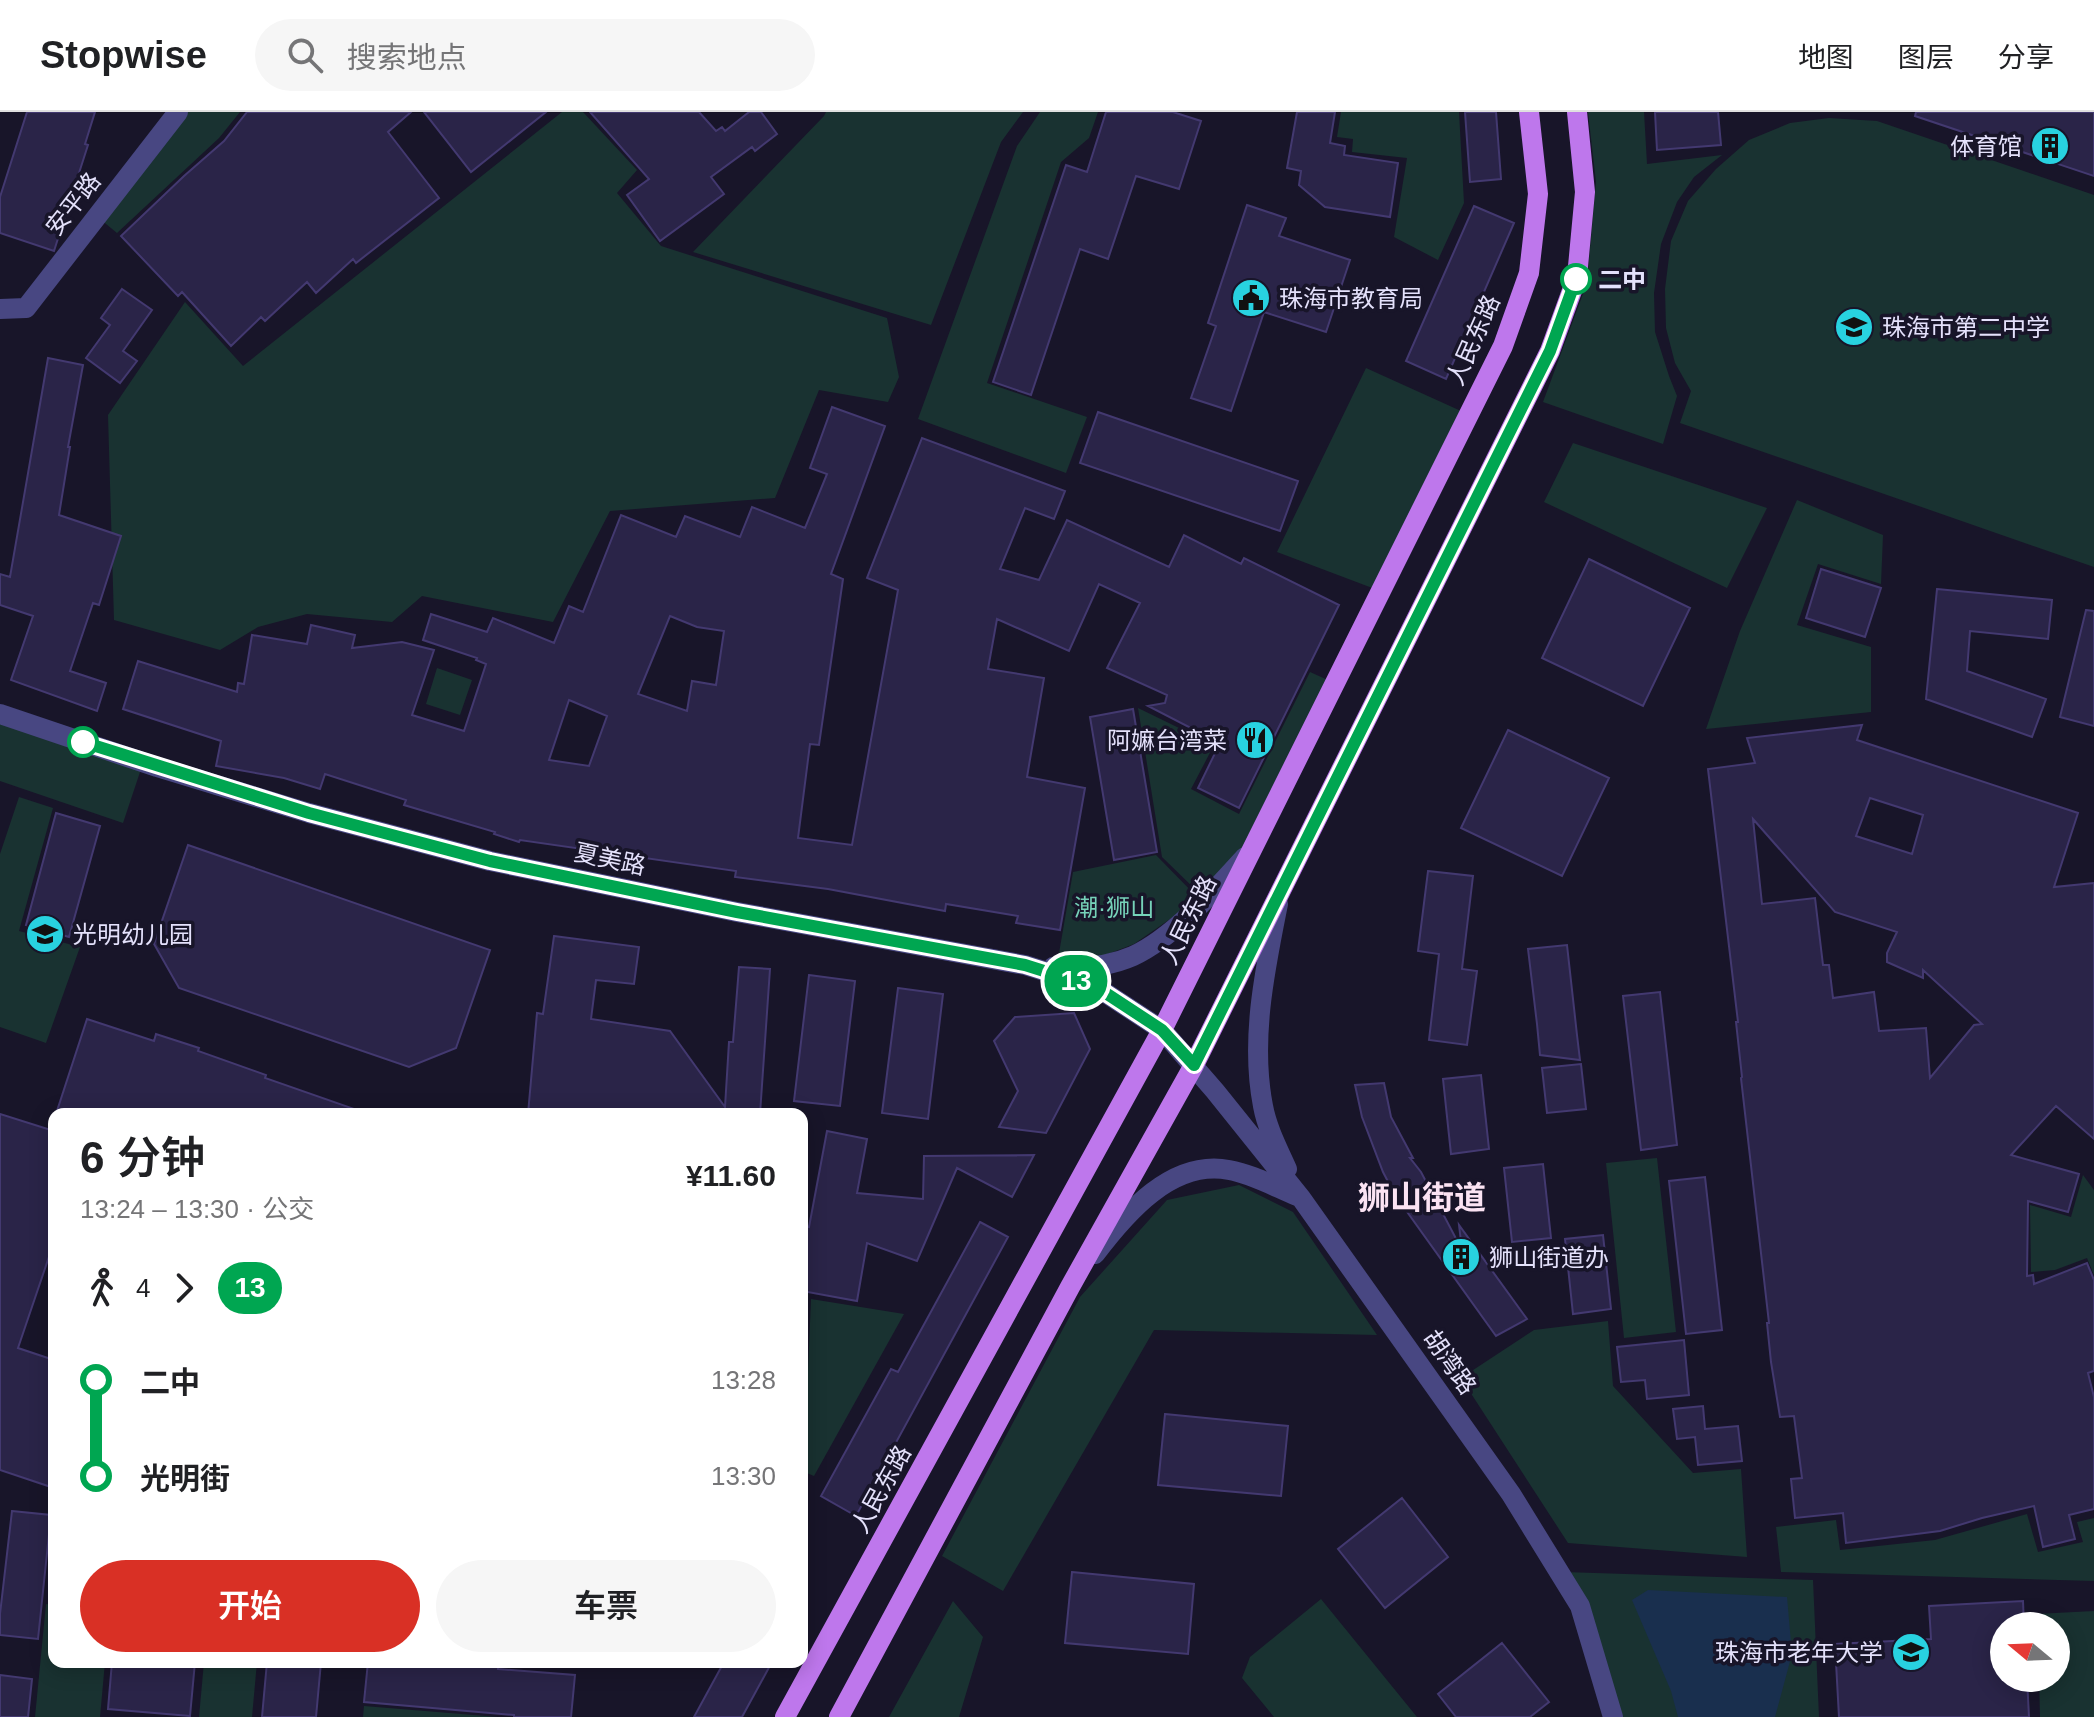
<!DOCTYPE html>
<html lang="zh">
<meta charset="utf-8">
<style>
:root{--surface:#fff;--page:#f6f6f6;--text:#202124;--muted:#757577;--line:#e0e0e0;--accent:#d93025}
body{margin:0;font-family:Helvetica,"Noto Sans SC",sans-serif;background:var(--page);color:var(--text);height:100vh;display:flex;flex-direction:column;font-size:30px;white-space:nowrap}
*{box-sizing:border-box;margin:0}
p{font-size:26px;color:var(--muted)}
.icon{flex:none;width:44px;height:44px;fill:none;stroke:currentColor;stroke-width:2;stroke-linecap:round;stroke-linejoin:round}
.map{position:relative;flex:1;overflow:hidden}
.sheet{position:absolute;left:48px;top:996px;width:760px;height:560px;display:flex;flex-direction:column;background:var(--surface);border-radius:16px;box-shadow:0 4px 20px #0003}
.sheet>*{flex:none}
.badge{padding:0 16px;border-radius:26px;font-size:28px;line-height:52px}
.needle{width:52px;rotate:289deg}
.controls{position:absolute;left:1990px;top:1500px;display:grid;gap:16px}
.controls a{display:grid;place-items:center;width:80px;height:80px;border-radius:50%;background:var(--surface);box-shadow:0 4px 20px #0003;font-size:40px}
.map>.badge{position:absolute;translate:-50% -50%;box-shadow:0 0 0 4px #fff}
.legs{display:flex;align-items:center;gap:12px;height:88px;padding:0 32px;font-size:26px}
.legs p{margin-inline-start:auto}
.head{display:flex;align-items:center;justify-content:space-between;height:136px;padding:0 32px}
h1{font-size:44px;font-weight:600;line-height:60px}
.button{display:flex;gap:16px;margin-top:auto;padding:16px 32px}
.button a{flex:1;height:92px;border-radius:48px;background:var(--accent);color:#fff;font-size:32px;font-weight:600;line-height:92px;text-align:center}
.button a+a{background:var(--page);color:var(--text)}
ul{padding:0 32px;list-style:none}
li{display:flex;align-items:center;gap:28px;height:96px;font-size:30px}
li i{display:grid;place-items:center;width:12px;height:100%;margin:0 10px;background:currentColor}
li i::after{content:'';width:20px;height:20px;margin:-10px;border:6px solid;border-radius:50%;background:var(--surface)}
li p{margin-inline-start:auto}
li:first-child i{background:linear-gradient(#0000 50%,currentColor 0)}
li:last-child i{background:linear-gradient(currentColor 50%,#0000 0)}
header{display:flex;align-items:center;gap:48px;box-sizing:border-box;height:112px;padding:0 40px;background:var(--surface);border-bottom:2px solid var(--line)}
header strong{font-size:38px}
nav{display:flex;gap:44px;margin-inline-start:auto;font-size:28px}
.search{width:560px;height:72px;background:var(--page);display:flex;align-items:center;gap:20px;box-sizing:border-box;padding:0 28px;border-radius:44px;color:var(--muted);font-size:30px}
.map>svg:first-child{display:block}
.green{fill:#193231}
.water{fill:#192f4e}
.building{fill:#2a2448;stroke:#433970;stroke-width:2;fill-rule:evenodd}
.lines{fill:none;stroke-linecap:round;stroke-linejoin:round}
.minor{stroke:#484782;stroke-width:20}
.major{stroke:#be77ec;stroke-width:20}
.line-1-casing{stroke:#fff;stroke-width:18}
.line-1{stroke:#00a651;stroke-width:12}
.stop-1-dot{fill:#fff;stroke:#00a651;stroke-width:4}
.labels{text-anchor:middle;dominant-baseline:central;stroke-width:7;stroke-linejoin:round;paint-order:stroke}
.poi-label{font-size:24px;fill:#e4e1fb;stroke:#181529;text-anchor:start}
.street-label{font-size:24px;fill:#e4e1fb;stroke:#181529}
.stop-label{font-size:24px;font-weight:bold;fill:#e4e1fb;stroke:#181529;text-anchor:start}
.park-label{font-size:24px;fill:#76d2b9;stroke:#181529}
.district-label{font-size:32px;font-weight:bold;fill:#fbe3f3;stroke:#181529}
</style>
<header>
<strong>Stopwise</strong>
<div class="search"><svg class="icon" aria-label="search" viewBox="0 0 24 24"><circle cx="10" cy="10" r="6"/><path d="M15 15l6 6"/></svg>搜索地点</div>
<nav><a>地图</a><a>图层</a><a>分享</a></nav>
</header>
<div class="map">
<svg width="2094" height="1605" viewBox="0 0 2094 1605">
<rect width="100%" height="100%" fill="#181529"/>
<path class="green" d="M185 0H240L219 26 117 121 100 107Z
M562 0H583L637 58 617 81 661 134 887 206 899 265 888 290 819 278 775 386 610 399 553 510 422 484 392 510 307 502 258 515 220 538 114 508 108 303 185 190 243 254Z
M826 0H1023L1001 30 931 213 693 140 824 4Z
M1040 0H1098L1089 26 1061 50 987 271 1087 305 1066 361 918 307 1017 34Z
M1341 0H1459L1464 91 1438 148 1394 125 1407 46 1352 40 1353 27 1337 25Z
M1588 0H1644L1647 52 1722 43 1694 65 1677 90 1661 132 1654 181 1655 220 1669 264 1677 284 1663 332 1543 290 1587 171 1596 70Z
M1829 6 1877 9 2094 83V455L1680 311 1691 279 1675 251 1666 216 1665 177 1671 129 1688 89 1716 57 1749 28 1790 11Z
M1366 256 1461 299 1375 477 1277 440Z
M1573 331 1767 396 1727 476 1544 390Z
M1797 388 1883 423 1881 472 1818 452 1797 513 1871 535V600L1706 617 1740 519Z
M437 556 472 568 460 603 426 592Z
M1310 560 1330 569 1248 732 1199 781 1162 745 1138 596 1214 633 1191 677 1239 702Z
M0 609 141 657 123 711 0 669Z
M19 685 53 696 19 819 80 835 46 931 0 915V742Z
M1156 743 1199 787 1134 832 1092 848 1058 847 1073 760Z
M1657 1046 1676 1220 1624 1226 1606 1051Z
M2083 1063 2094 1078V1163L2087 1146 2055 1158 2031 1160 2030 1093 2071 1105Z
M1239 1073 1293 1100 1377 1223 1154 1218 1003 1479 942 1444 1080 1185 1167 1088Z
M811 1187 904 1202 814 1364 802 1359V1260L808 1259Z
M1608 1209 1613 1274 1693 1361 1741 1357 1747 1445 1568 1431 1461 1266 1534 1218Z
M2027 1402 2038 1440 2083 1430 2077 1410 2094 1406V1469L1781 1460 1776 1415 1836 1408 1840 1438 1935 1428Z
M1564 1460 1813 1468 1819 1605H1616Z
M1321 1487 1417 1605H1274L1242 1566 1250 1545Z
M953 1489 983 1525 959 1605H889Z
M46 1492 54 1493V1550H105L100 1605H35Z
M2094 1499V1605H2040L2039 1566H2056V1514H2036V1502Z
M204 1550H257L252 1605H199Z
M364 1594 498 1605H363Z"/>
<path class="water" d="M1648 1478 1787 1485 1792 1542 1775 1605H1678L1671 1579 1632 1488Z"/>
<path class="building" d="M27 0H95L85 32 88 33 54 139 0 121V85Z
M247 0H411L388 20 439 86 356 151 353 147 316 181 307 170 265 209 261 205 231 234 182 180 178 184 121 124 184 64 224 29Z
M424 0H546L471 60Z
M590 0H699L716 19 722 15 725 19 749 0H761L777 22 755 39 752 35 711 65 724 82 660 129 627 83 649 67Z
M1106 0H1173L1201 9 1179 77 1136 64 1108 147 1080 137 1031 283 993 270 1066 53 1087 60Z
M1297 0H1335L1330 31 1345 34 1344 43 1398 51 1390 105 1325 95 1299 73 1301 59 1287 56Z
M1465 0H1496L1501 67 1470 70Z
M1655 0H1718L1721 33 1657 38Z
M1916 0H2094V64L1915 4Z
M1247 93 1286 106 1279 124 1350 148 1326 220 1264 200 1231 299 1191 286 1216 214 1208 211Z
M1474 94 1514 111 1446 267 1406 249Z
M122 177 152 198 123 239 137 249 120 271 86 246 110 213 101 206Z
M48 246 83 253 68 335H70L59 403 121 424 99 493 93 491 70 559 106 571 97 599 11 568 33 504 0 493V462L10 465Z
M832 295 885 314 831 462 843 467 819 633 810 632 798 726 852 733 898 478 867 466 922 326 1065 379 1054 407 1025 396 1000 457 1039 468 1067 408 1169 455 1184 423 1241 452 1244 446 1339 493 1239 696 1198 676 1220 631 1148 594 1165 591 1167 583 1107 556 1140 491 1099 472 1069 539 997 507 988 557 1044 566 1027 665 1085 676 1060 818 1016 811 1018 804 946 792 945 799 828 777 735 765 736 759 520 728 519 730 494 722 495 720 404 693 406 688 325 662 320 677 284 666 216 654 221 629 123 597 138 549 237 580 238 571 244 572 252 523 307 532 311 513 355 523 352 536 402 530 434 538 412 603 464 619 486 552 476 548 477 546 423 528 431 502 487 520 493 506 554 531 569 494 583 500 621 403 676 425 685 404 740 425 752 395 805 416 827 362 810 356ZM670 504 697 515 724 519 716 573 692 569 687 599 638 582ZM569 588 607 604 589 654 549 648Z
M1098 300 1298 369 1280 419 1080 351Z
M1589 447 1690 496 1643 594 1542 546Z
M1821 457 1881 476 1865 525 1806 506Z
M1937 477 2052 488 2048 527 1970 519 1967 559 2046 587 2032 625 1926 587Z
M2086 498 2094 499V614L2060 605Z
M1133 597 1157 740 1114 748 1090 605Z
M1862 613 1857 628 2078 701 2054 775 2094 771V1027L2056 994 2011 1043 2079 1062 2068 1100 2028 1089 2027 1164 2033 1163 2034 1172 2087 1151 2094 1168V1259L2088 1261 2094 1285V1397L2069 1403 2075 1427 2043 1435 2034 1394 1982 1406 1940 1419 1846 1431 1843 1401 1795 1406 1791 1367 1802 1366 1794 1304 1780 1305 1771 1250 1767 1211H1769L1741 966 1742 965 1736 910H1738L1708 657 1755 651 1747 626ZM1870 686 1923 703 1912 742 1856 724ZM1753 707 1835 800 1897 820 1887 841V850L1923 866V858L1982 912 1974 913 1930 966 1926 916 1879 919 1874 880 1833 886 1829 853H1823L1815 786 1762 792Z
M1508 618 1609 666 1562 764 1461 716Z
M56 701 100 714 69 825 26 813Z
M188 733 490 838 456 936 409 955 179 876 154 832Z
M1428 759 1473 764 1462 857 1477 859 1467 933 1429 928 1439 842 1418 839Z
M554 824 639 835 634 872 596 868 591 907 670 919 725 995 729 930H733L739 855 770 857 760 1002H528L537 901 543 902Z
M1567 833 1577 923 1580 948 1540 943 1537 912 1528 837Z
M809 863 855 869 840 994 794 989Z
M898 876 943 882 928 1007 882 1001Z
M1660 880 1677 1033 1641 1038 1623 884Z
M1074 901 1090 937 1046 1021 999 1015 1018 979 994 929 1015 905Z
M87 907 154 929 156 922 199 936 198 939 266 963 265 966 360 999 359 1002H56Z
M1581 952 1586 997 1547 1001 1542 956Z
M1481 963 1489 1037 1451 1042 1443 967Z
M1384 971 1391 1005 1413 1046H1410L1421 1060 1462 1138 1459 1113 1527 1207 1496 1224 1395 1083 1383 1060 1362 1005 1355 973Z
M0 1002 54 1019V1130L18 1236 54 1248V1376L0 1358Z
M827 1019 867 1027 857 1081 923 1087 924 1044 1034 1043 1012 1085 957 1056 917 1149 867 1131 857 1189 802 1179V1114L809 1115Z
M1543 1052 1551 1126 1512 1130 1504 1056Z
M1705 1065 1722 1218 1686 1222 1669 1069Z
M980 1110 1008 1125 856 1404 821 1384 891 1257 898 1260Z
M1603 1123 1611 1197 1573 1202 1565 1127Z
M1684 1228 1689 1283 1647 1287 1645 1268 1621 1270 1617 1235Z
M1703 1294 1705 1317 1738 1314 1742 1349 1698 1353 1695 1325 1677 1327 1673 1297Z
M1165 1302 1288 1314 1281 1384 1158 1373Z
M1402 1386 1448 1445 1385 1496 1338 1437Z
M12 1399 51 1403 38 1527 0 1523V1502Z
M1072 1460 1194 1472 1188 1542 1065 1531Z
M2023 1489 2024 1514H2004V1566H2027L2029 1605H1839L1835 1532 1931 1527 1929 1494Z
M1502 1531 1549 1590 1530 1605H1456L1438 1582Z
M112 1550H195L190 1604 108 1597Z
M267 1550H321L316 1605H262Z
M368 1550H498V1557L575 1563 571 1605H514V1603L364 1590Z
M724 1550H772L742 1605H694Z
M0 1563 32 1567 28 1605H0Z"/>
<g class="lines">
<path class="minor" d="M0 197 26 196 178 0
M0 602 157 655 309 701 490 749 737 800 1025 853 1098 876 1162 918 1215 979 1301 1086 1511 1382 1580 1494 1613 1605
M1278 792C1265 857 1250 928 1263 994 1267 1016 1278 1037 1287 1057
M1053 855C1080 857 1108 855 1133 844 1174 825 1215 778 1245 745
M1095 1142C1126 1101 1172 1047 1229 1058 1252 1062 1275 1075 1297 1084"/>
<path class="major" d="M785 1605 1162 918 1503 234 1529 161 1538 82 1529 0
M839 1605 1070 1175 1194 953 1550 239 1577 165 1585 80 1577 0"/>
</g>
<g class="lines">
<g class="line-1-casing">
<path id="line-1" d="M83 630 309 701 490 749 737 800 1025 853 1098 876 1162 918 1194 953 1550 239 1576 167"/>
</g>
<use href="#line-1" class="line-1"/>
</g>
<defs>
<g id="building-disc" transform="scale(2)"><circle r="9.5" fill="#28d2e0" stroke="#181529"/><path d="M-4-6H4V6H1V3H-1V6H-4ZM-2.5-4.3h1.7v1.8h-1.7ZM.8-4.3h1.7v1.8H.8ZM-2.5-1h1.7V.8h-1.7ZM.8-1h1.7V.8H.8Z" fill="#111"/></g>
<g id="civic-disc" transform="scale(2)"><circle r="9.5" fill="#28d2e0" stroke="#181529"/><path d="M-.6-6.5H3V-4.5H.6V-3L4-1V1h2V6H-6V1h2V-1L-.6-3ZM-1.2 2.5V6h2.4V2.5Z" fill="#111"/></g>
<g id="school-disc" transform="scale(2)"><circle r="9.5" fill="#28d2e0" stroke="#181529"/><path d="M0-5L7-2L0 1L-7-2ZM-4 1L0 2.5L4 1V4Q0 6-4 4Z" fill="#111"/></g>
<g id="restaurant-disc" transform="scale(2)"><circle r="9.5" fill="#28d2e0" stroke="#181529"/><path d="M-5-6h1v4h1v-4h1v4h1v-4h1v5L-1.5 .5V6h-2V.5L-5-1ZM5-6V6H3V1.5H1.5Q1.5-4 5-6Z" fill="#111"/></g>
<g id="university-disc" transform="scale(2)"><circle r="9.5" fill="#28d2e0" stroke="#181529"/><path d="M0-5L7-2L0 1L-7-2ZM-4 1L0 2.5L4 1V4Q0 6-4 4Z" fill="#111"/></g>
</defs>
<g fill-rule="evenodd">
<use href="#building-disc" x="2050" y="34"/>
<use href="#civic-disc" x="1251" y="186"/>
<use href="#school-disc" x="1854" y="215"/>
<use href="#restaurant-disc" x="1255" y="628"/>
<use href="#school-disc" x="45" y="822"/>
<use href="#building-disc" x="1461" y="1145"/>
<use href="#university-disc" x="1911" y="1540"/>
</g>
<g class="stop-1-dot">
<circle cx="1576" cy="167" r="14"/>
<circle cx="83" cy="630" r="14"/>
</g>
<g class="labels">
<g class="poi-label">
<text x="2022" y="34" text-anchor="end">体育馆</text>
<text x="1279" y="186">珠海市教育局</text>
<text x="1882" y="215">珠海市第二中学</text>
<text x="1227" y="628" text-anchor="end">阿嫲台湾菜</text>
<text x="73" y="822">光明幼儿园</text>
<text x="1489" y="1145">狮山街道办</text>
<text x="1883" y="1540" text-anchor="end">珠海市老年大学</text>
</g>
<g class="street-label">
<text transform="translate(73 92) rotate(-52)">安平路</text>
<text transform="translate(1473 228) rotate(-66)">人民东路</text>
<text transform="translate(610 747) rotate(12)">夏美路</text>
<text transform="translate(1188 808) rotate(-64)">人民东路</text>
<text transform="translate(1450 1250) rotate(55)">胡湾路</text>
<text transform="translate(881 1377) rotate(-61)">人民东路</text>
</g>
<g class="stop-label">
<text x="1598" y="167">二中</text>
</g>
<g class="park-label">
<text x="1114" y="795">潮·狮山</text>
</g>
<g class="district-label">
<text x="1422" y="1086">狮山街道</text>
</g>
</g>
</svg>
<div class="controls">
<a><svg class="needle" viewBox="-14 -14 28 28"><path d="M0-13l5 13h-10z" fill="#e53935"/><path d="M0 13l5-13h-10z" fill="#757577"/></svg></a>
</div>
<b class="badge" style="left:1076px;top:869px;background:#00a651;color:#fff">13</b>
<section class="sheet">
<div class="head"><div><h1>6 分钟</h1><p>13:24 – 13:30 · 公交</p></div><b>¥11.60</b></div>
<div class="legs"><svg class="icon" aria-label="walk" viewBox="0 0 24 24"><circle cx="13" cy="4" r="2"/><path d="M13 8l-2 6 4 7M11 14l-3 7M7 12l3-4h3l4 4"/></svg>4<svg class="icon" aria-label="forward" viewBox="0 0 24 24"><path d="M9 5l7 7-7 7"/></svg><b class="badge" style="background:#00a651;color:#fff">13</b></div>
<ul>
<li><i style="color:#00a651"></i><b>二中</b><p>13:28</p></li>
<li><i style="color:#00a651"></i><b>光明街</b><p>13:30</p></li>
</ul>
<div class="button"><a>开始</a><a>车票</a></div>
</section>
</div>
